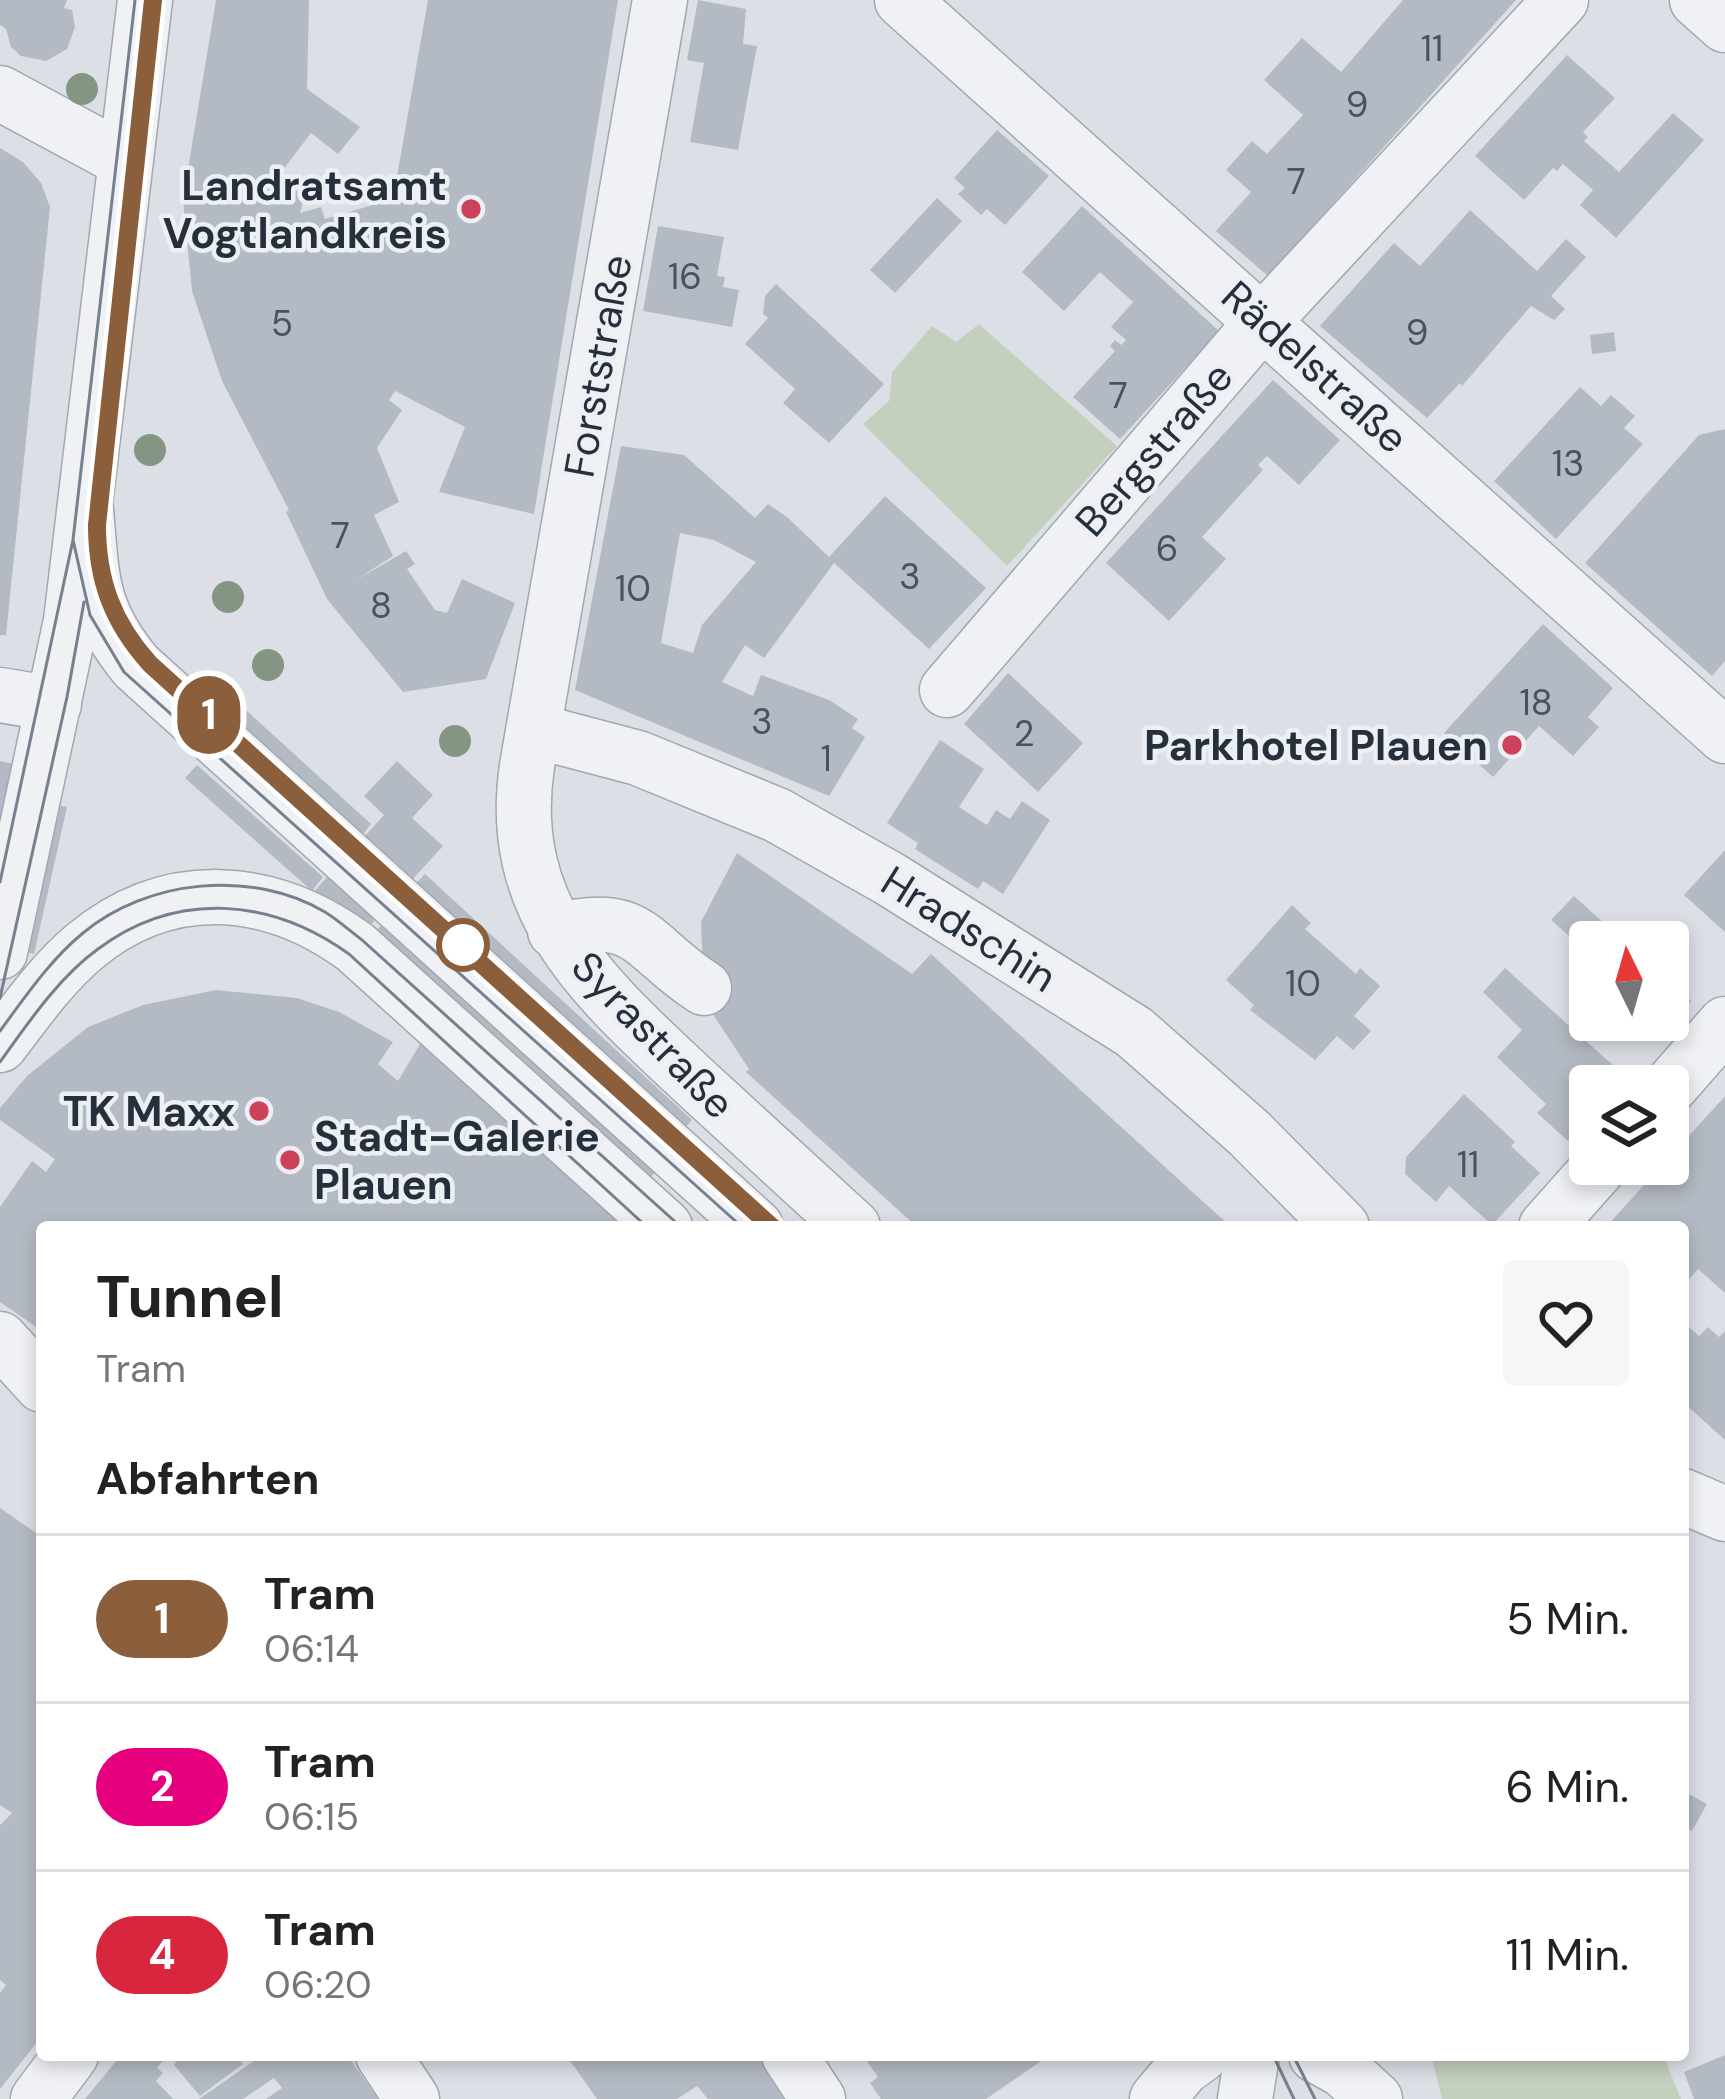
<!DOCTYPE html>
<html lang="de">
<meta charset="utf-8">
<style>
:root{--surface:#fff;--page:#f6f6f6;--text:#222;--muted:#767676;--line:#e0e0e0}
body{margin:0;font-family:"DM Sans",sans-serif;background:var(--page);color:var(--text);height:100vh;display:flex;flex-direction:column;font-size:45px;white-space:nowrap}
*{box-sizing:border-box;margin:0}
p{font-size:39px;color:var(--muted)}
.icon{flex:none;width:66px;height:66px;fill:none;stroke:currentColor;stroke-width:2;stroke-linecap:round;stroke-linejoin:round}
.map{position:relative;flex:1;overflow:hidden}
.sheet{position:absolute;left:36px;top:1221px;width:1653px;height:840px;display:flex;flex-direction:column;background:var(--surface);border-radius:12px;box-shadow:0 6px 18px #0003}
.sheet>*{flex:none}
.badge{padding:0 24px;border-radius:39px;font-size:42px;line-height:78px}
.needle{width:78px;rotate:355deg}
.buttons{position:absolute;left:1569px;top:921px;display:grid;gap:24px}
.buttons a{display:grid;place-items:center;width:120px;height:120px;border-radius:12px;background:var(--surface);box-shadow:0 6px 18px #0003;font-size:60px}
.map>.badge{position:absolute;translate:-50% -50%;box-shadow:0 0 0 6px #fff}
h2{padding:0 60px;font-size:45px;line-height:108px}
.round{display:grid;place-items:center;flex:none;width:126px;height:126px;border-radius:12px;background:var(--page)}
.summary{display:flex;align-items:center;justify-content:space-between;height:204px;padding:0 60px}
h1{font-size:57px;font-weight:800;line-height:90px}
ul{padding:0;list-style:none}
li{display:flex;align-items:center;gap:36px;height:168px;padding:0 60px;border-top:3px solid var(--line)}
li div{flex:1}
li b{display:block;font-size:45px}
li em{font-style:normal}
li .badge{min-width:132px;font-weight:700;text-align:center}
.map>svg:first-child{display:block}
.green{fill:#c3d0be}
.building{fill:#b4bac3;fill-rule:evenodd}
.lines{fill:none;stroke-linecap:round;stroke-linejoin:round}
.minor-casing{stroke:#a2a7b0;stroke-width:57}
.minor{stroke:#eff1f5;stroke-width:54}
.tram{stroke:#76808f;stroke-width:3}
.tree{fill:#849584}
.line-casing{stroke:#fff;stroke-width:27}
.line{stroke:#8b5e3c;stroke-width:18}
.poi-dot{fill:#cb425a;stroke:#eceff4;stroke-width:4.5}
.stop-dot{fill:#fff;stroke:#8b5e3c;stroke-width:6}
.labels{text-anchor:middle;dominant-baseline:central;stroke-width:9;stroke-linejoin:round;paint-order:stroke}
.number-label{font-size:36px;fill:#4a525e}
.poi-label{font-size:42px;font-weight:bold;fill:#262f3c;stroke:#eceff4;text-anchor:end}
.street-label{font-size:42px;fill:#262f3c;stroke:#eceff4}
</style>
<div class="map">
<svg width="1725" height="2099" viewBox="0 0 1725 2099">
<rect width="100%" height="100%" fill="#dce0e6"/>
<path class="green" d="M979 324 1117 446 1007 566 863 424 889 401 892 372 932 326 956 342Z
M1431 2055H1663L1681 2099H1442Z"/>
<path class="building" d="M0 0H67L64 8 72 10 75 27 67 49 46 61 21 56 11 47 6 29 0 25Z
M216 0H309L307 89 360 127 338 154 311 133 279 175 304 197 300 213 321 207 325 219 393 199 428 0H618L534 514 439 492 465 427 395 391 389 400 402 410 377 448 399 502 374 515 393 556 356 580 406 551 415 564 407 569 435 610 447 613 462 579 515 603 486 679 403 692 327 599 286 512 289 510 222 381 192 291 183 199Z
M698 0 746 9 743 44 757 46 738 150 690 142 704 63 687 60Z
M1403 0H1516L1268 276 1216 231 1251 192 1226 170 1252 141 1267 154 1303 115 1264 80 1302 38 1341 72Z
M1567 55 1615 98 1583 132 1588 137 1584 141 1619 172 1673 113 1704 140 1616 238 1580 205 1593 190 1563 164 1557 171 1553 168 1524 200 1475 156Z
M997 130 1049 176 1005 225 987 209 981 215 958 194 965 188 954 178Z
M0 148 23 162 41 183 50 207 6 635H0Z
M937 198 962 221 895 293 870 270Z
M1082 206 1219 331 1120 439 1073 397 1115 351 1110 346 1115 340 1121 345 1126 340 1111 327 1133 302 1100 272 1064 311 1022 272Z
M1470 210 1537 271 1566 239 1586 257 1551 296 1565 309 1554 320 1531 306 1462 386 1460 383 1427 418 1320 326 1394 243 1420 266Z
M658 226 724 237 717 276 725 277 723 287 739 290 732 327 643 311Z
M776 284 884 384 829 443 783 403 795 389 745 344 768 318 763 314 765 296Z
M1614 332 1616 351 1592 354 1590 335Z
M1273 380 1340 440 1299 485 1267 456 1258 465 1263 470 1202 537 1226 559 1169 621 1106 563Z
M1580 387 1601 406 1611 395 1635 416 1624 428 1643 444 1556 539 1494 481Z
M1725 429V661L1712 676 1585 563 1699 435Z
M621 446 684 455 755 518 768 504 787 517 829 557 885 496 986 588 929 649 834 563 764 658 745 645 722 682 753 696 761 675 829 700 858 719 852 728 865 737 829 796 575 690ZM680 533 714 540 756 562 702 625 693 653 661 643Z
M1543 624 1613 688 1588 717 1599 727 1573 756 1539 726 1493 777 1444 733Z
M1008 673 1083 743 1038 792 964 724Z
M215 682 371 824 361 837 204 694Z
M940 740 984 769 959 807 987 825 996 810 1010 819 1022 801 1050 820 1003 894 983 881 978 889 915 849 918 843 887 823Z
M0 761 19 765 0 839Z
M397 761 433 795 412 818 443 846 356 941 309 897 384 815 364 796Z
M197 765 323 877 312 891 185 778Z
M48 803 67 807 34 954 15 950Z
M1725 850V932L1684 895Z
M737 853 912 974 931 954 1231 1227H917L746 1072 749 1069 704 1001 701 922Z
M425 874 692 1120 682 1131 414 885Z
M1574 896 1625 942H1590V955L1551 920Z
M1292 905 1311 923 1305 929 1356 974 1360 968 1380 986 1354 1016 1371 1031 1353 1050 1337 1036 1315 1060 1250 1010 1254 1005 1226 980Z
M388 918 662 1165 643 1186 369 938Z
M1505 968 1626 1077 1618 1086H1590V1117L1568 1141 1537 1113 1546 1104 1497 1057 1522 1030 1483 992Z
M1668 980 1691 1001 1668 1026 1662 1020H1668Z
M216 990 297 998 339 1012 393 1042 378 1064 398 1081 426 1034 625 1217 617 1227H42V1331L0 1302V1207L32 1161 46 1172 55 1159 0 1120V1108L27 1076 88 1027 143 1005Z
M1464 1094 1515 1142 1511 1146 1540 1173 1492 1225 1449 1186 1436 1202 1405 1174 1406 1157Z
M1725 1096V1293L1698 1269 1683 1286V1227H1606L1663 1164H1668V1159Z
M1683 1322 1699 1336 1708 1327 1719 1337 1725 1331V1440L1683 1402Z
M0 1508 42 1537V2036L0 2089V1993L6 1985 0 1980V1825L12 1813 0 1805Z
M1683 1791 1707 1804 1692 1831 1683 1827Z
M121 2055H167L157 2068 163 2073 156 2081 173 2099H85Z
M180 2055H236L243 2064 200 2096 174 2065Z
M256 2055H347L378 2099H266L282 2088 274 2078 243 2099H199L258 2058Z
M566 2055H762L793 2099H708L697 2086 677 2099H597Z
M863 2055H1050L986 2099H881L870 2083 878 2077Z
M1725 2055V2099H1694L1684 2072Z"/>
<g class="lines">
<g class="minor-casing">
<path id="minor" d="M660 0 527 766C505 913 598 991 696 1083 748 1131 800 1179 853 1227
M902 0 1725 736
M1697 0 1725 25
M0 93 126 161
M86 509C92 579 90 610 136 666L756 1227
M947 690 1264 320 1561 0
M0 695 54 704
M536 731 638 758 777 815 890 879 1134 1032 1249 1133 1342 1227
M555 931C642 909 640 947 704 988
M0 952 71 621 145 0
M0 1045C26 1011 52 974 84 947 169 876 270 885 355 947L665 1227
M1668 1089 1725 1024
M1546 1227 1602 1164
M0 1339 42 1385
M1683 1496 1725 1514
M383 2055 412 2099
M789 2055 818 2099
M1316 2055 1343 2070 1375 2099
M38 2099 71 2055
M1157 2099 1183 2068 1201 2055
M1245 2099 1252 2055"/>
</g>
<use href="#minor" class="minor"/>
<path class="tram" d="M153 0 97 525C97 581 113 623 150 664L772 1227
M73 540 90 615 124 672 742 1227
M0 882 73 540 135 0
M0 998 67 697 84 602
M0 1031C25 997 50 960 83 933 148 879 252 869 325 912 338 920 350 931 362 940L681 1227
M0 1062C28 1023 59 977 98 949 177 890 271 898 349 954L647 1227
M1273 2055 1294 2099
M1293 2055 1315 2099"/>
</g>
<g class="tree">
<circle cx="82" cy="89" r="16"/>
<circle cx="150" cy="450" r="16"/>
<circle cx="228" cy="597" r="16"/>
<circle cx="268" cy="665" r="16"/>
<circle cx="455" cy="741" r="16"/>
</g>
<g class="lines">
<g class="line-casing">
<path id="line" d="M153 0 97 525C97 581 113 623 150 664L772 1227"/>
</g>
<use href="#line" class="line"/>
</g>
<g class="poi-dot">
<circle cx="471" cy="209" r="12"/>
<circle cx="1512" cy="745" r="12"/>
<circle cx="259" cy="1111" r="12"/>
<circle cx="290" cy="1160" r="12"/>
</g>
<circle class="stop-dot" cx="463" cy="945" r="24"/>
<g class="labels">
<g class="number-label">
<text x="1432" y="48">11</text>
<text x="1357" y="104">9</text>
<text x="1296" y="181">7</text>
<text x="685" y="276">16</text>
<text x="282" y="323">5</text>
<text x="1417" y="332">9</text>
<text x="1118" y="395">7</text>
<text x="1568" y="463">13</text>
<text x="340" y="535">7</text>
<text x="1167" y="548">6</text>
<text x="910" y="576">3</text>
<text x="633" y="588">10</text>
<text x="381" y="605">8</text>
<text x="1536" y="702">18</text>
<text x="762" y="721">3</text>
<text x="1024" y="733">2</text>
<text x="826" y="758">1</text>
<text x="1303" y="983">10</text>
<text x="1468" y="1164">11</text>
</g>
<g class="poi-label">
<text x="447" y="185">Landratsamt<tspan x="447" dy="48">Vogtlandkreis</tspan></text>
<text x="1488" y="745">Parkhotel Plauen</text>
<text x="235" y="1111">TK Maxx</text>
<text x="314" y="1136" text-anchor="start">Stadt-Galerie<tspan x="314" dy="48">Plauen</tspan></text>
</g>
<g class="street-label">
<text transform="translate(598 366) rotate(-80)">Forststraße</text>
<text transform="translate(1315 367) rotate(42)">Rädelstraße</text>
<text transform="translate(1154 449) rotate(-49)">Bergstraße</text>
<text transform="translate(969 929) rotate(32)">Hradschin</text>
<text transform="translate(653 1035) rotate(46)">Syrastraße</text>
</g>
</g>
</svg>
<div class="buttons">
<a><svg class="needle" viewBox="-14 -14 28 28"><path d="M0-13l5 13h-10z" fill="#e53935"/><path d="M0 13l5-13h-10z" fill="#767676"/></svg></a>
<a><svg class="icon" aria-label="layers" viewBox="0 0 24 24"><path d="M12 4l9 5-9 5-9-5zM3 14l9 5 9-5"/></svg></a>
</div>
<b class="badge" style="left:209px;top:715px;background:#8b5e3c;color:#fff">1</b>
<section class="sheet">
<div class="summary"><div><h1>Tunnel</h1><p>Tram</p></div><a class="round"><svg class="icon" aria-label="heart" viewBox="0 0 24 24"><path d="M12 20l-8-8c-3-5 5-10 8-4 3-6 11-1 8 4z"/></svg></a></div>
<h2>Abfahrten</h2>
<ul>
<li><span class="badge" style="background:#8b5e3c;color:#fff">1</span><div><b>Tram</b><p>06:14</p></div><em>5 Min.</em></li>
<li><span class="badge" style="background:#e6007e;color:#fff">2</span><div><b>Tram</b><p>06:15</p></div><em>6 Min.</em></li>
<li><span class="badge" style="background:#d7263d;color:#fff">4</span><div><b>Tram</b><p>06:20</p></div><em>11 Min.</em></li>
</ul>
</section>
</div>
